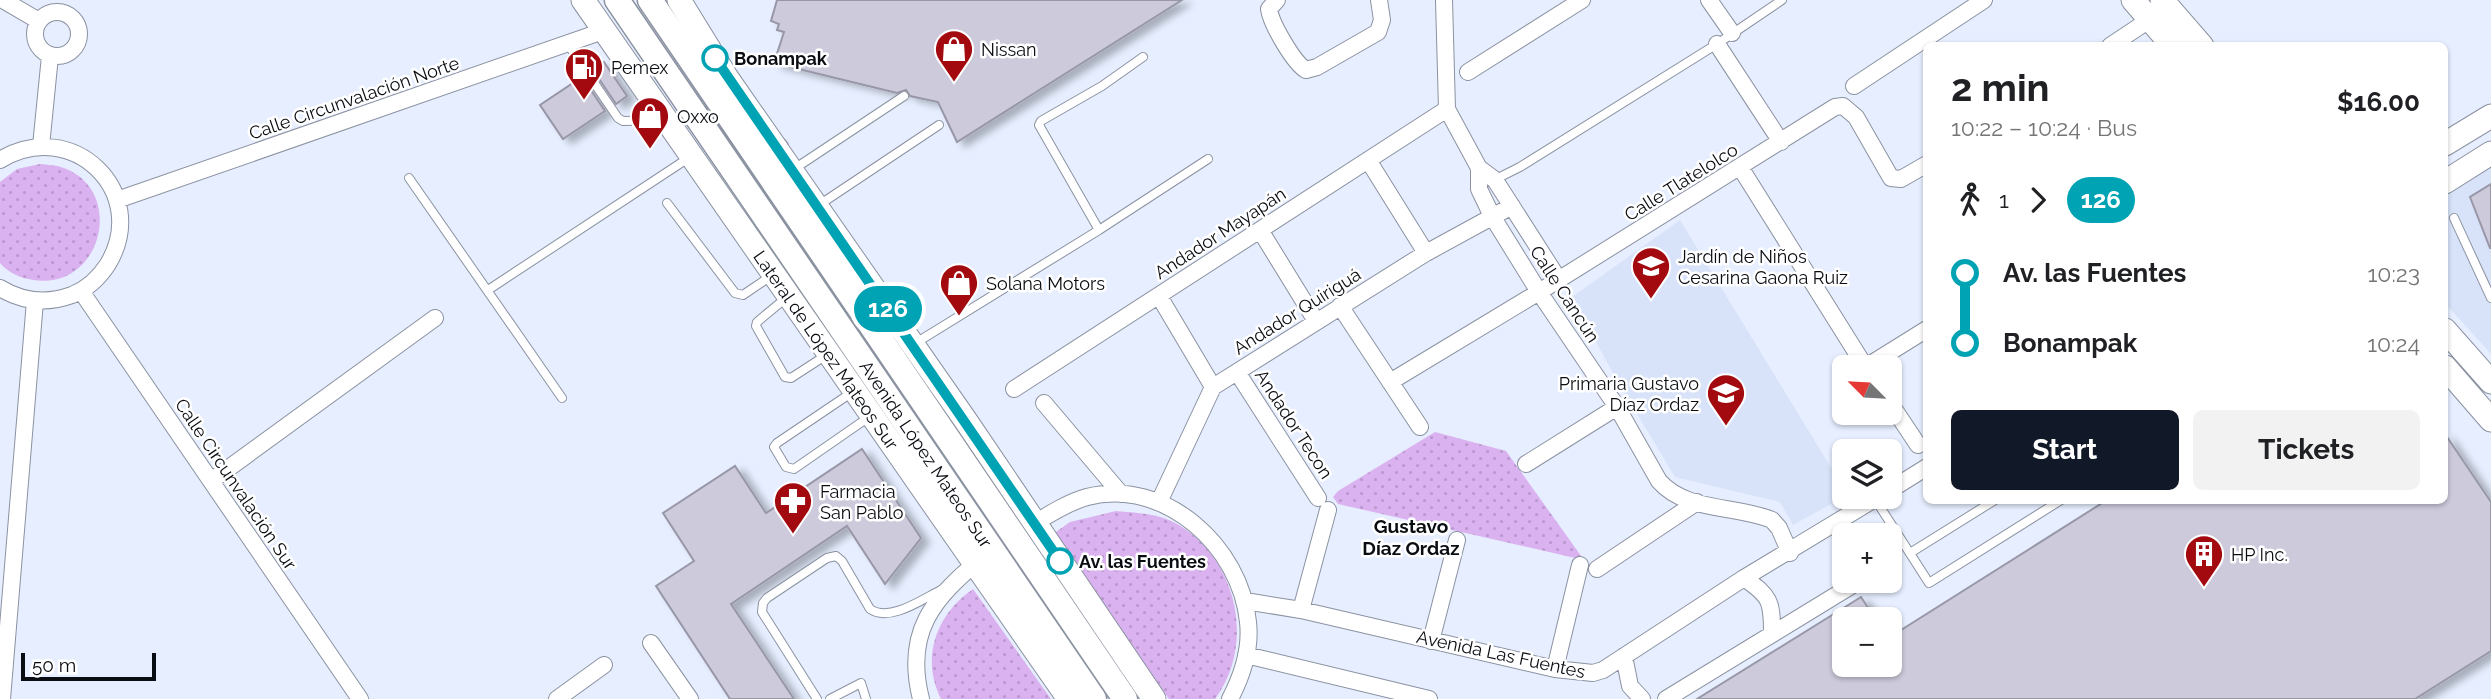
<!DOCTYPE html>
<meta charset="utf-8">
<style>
:root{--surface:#fff;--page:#f2f2f2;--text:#202124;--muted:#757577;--accent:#111827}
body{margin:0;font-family:Raleway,sans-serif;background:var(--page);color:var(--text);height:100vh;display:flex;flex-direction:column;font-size:26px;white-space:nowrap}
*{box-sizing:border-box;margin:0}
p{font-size:23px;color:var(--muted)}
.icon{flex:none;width:38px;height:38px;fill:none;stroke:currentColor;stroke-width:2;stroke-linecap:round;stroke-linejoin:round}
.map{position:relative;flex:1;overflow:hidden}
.drawer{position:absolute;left:1923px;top:42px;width:525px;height:462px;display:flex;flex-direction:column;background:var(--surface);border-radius:10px;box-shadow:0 2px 5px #0004}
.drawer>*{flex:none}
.badge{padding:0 14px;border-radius:23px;font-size:24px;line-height:46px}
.needle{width:46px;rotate:294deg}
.fabs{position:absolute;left:1832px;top:355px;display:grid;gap:14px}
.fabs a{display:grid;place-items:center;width:70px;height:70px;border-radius:10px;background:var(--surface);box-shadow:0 2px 5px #0004;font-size:35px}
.scale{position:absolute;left:21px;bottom:18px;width:135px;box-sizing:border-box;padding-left:7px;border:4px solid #090c11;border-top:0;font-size:19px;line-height:24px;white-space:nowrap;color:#090c11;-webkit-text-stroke:5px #fff;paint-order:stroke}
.map>.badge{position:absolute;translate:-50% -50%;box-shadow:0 0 0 4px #fff}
.legs{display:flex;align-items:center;gap:10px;height:77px;padding:0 28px;font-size:23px}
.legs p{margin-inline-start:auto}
.overview{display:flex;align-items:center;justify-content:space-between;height:119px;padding:0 28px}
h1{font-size:38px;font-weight:700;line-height:52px}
.cta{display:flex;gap:14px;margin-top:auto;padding:14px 28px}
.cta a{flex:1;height:80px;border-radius:10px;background:var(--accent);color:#fff;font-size:28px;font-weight:700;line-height:80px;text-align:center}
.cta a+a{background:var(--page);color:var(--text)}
ul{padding:0 28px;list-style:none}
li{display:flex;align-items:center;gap:24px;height:70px;font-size:26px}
li i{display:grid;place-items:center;width:10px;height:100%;margin:0 9px;background:currentColor}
li i::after{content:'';width:18px;height:18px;margin:-9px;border:5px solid;border-radius:50%;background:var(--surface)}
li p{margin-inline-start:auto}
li:first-child i{background:linear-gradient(#0000 50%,currentColor 0)}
li:last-child i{background:linear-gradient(currentColor 50%,#0000 0)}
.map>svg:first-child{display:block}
.built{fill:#d8e3fa}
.park{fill:url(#park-dots)}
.building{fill:#cccadb;stroke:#9897a7;stroke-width:2;filter:url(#shadow)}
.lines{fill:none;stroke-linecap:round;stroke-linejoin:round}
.lane-casing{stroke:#8b92a1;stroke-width:10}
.street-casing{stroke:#8b92a1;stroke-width:18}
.secondary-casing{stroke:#8b92a1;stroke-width:25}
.primary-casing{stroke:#8b92a1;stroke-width:27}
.lane{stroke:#fff;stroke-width:8}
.street{stroke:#fff;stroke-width:16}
.secondary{stroke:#fff;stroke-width:23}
.primary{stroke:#fff;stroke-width:24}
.line-1-casing{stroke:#fff;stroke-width:16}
.line-1{stroke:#00a3b4;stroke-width:10}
.stop-1-dot{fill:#fff;stroke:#00a3b4;stroke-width:3.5}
.labels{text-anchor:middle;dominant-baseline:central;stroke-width:5;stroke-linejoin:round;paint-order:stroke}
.poi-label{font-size:18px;fill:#090c11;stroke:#fff;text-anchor:start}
.stop-label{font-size:18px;font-weight:bold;fill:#090c11;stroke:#fff;text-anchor:start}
.street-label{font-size:18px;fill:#090c11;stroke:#fff}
.neighbourhood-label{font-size:19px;font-weight:bold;fill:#090c11;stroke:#fff}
</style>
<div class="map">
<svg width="2491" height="699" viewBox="0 0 2491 699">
<defs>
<pattern id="park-dots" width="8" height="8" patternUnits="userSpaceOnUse" patternTransform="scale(1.75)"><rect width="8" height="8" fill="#dbb2f0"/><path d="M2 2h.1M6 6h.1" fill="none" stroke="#bb98cd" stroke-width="1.8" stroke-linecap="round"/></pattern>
<filter id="shadow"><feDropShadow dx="8" dy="4.5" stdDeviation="3.5" flood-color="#0004"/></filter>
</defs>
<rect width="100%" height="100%" fill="#e6eeff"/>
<path class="built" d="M2491 166V354L2445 303V194Z
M1680 220 1844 489V497L1793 525 1780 502 1675 477 1615 377 1572 297Z"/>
<path class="park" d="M40 164C47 165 55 165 61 167 127 188 103 291 33 280 21 278 8 273 0 263V182L17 169Z
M1435 432 1506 451 1584 560 1338 504 1333 497 1338 491Z
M1116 511C1137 513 1159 513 1179 525 1237 560 1256 644 1215 699H1169L1053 534 1070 522Z
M973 589 1051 699H941C920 657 937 614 973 589Z"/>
<path class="building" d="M777 0H1182L957 142 938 102 910 96 906 90 897 93 774 63 784 32 777 30 779 24 771 21Z
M604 62 627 96 616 104 593 70Z
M582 77 605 111 563 139 540 105Z
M2491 184V248H2490L2470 197Z
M2445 434 2491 502V651L2415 699H1697L1861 597 1876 620H1844V665H1890V637L2107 500H2445Z
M862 449 921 538 885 584 847 526 731 604 794 699H730L656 586 694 561 663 513 735 466 766 513Z"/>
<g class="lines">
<g class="lane-casing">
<path id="lane" d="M567 43 618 118 623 121 662 120
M794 169 904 96
M409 178 562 398
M1494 180 1520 167 1717 44 1782 0
M667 203 735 293 743 295 771 276
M819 205 939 125
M2454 218 2491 298
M1099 230 1039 125 1041 121 1102 86 1143 57
M488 290 690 157
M786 298 757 322 756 326 785 377 791 378 828 354
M914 344 1099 230 1208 159
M854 391 777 443 774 447 786 467 794 469 869 417
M1875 499 1929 583 2061 500
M1910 553 1995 500
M817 699 762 612 763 603 767 598 827 558 836 556 842 561 870 609C890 623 924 598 943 589
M830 699 861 683 866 699"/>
</g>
<g class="street-casing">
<path id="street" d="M3 0 39 21
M1277 0 1269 9C1271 24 1294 63 1306 70L1317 67 1378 32 1382 20 1379 0
M1444 0 1447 109 1479 168V189L1492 216 1539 292 1617 407 1659 481C1686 512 1736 505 1772 520L1779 528 1790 553
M1709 0 1732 33
M35 34a22 22 0 1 1 44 0a22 22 0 1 1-44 0Z
M1717 44 1781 142
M2110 46 2158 14
M1468 72 1582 0
M1854 86 1984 0
M41 146 50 56
M0 160C72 116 151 192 108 264 99 278 87 289 72 295 47 304 23 302 0 288
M1368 160 1426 253
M1740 167 1866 368
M1479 168 1495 180 1559 280
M117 200 603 31
M1260 230 1316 321
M81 291 360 699
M1159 296 1213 387
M1340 306 1420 427
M1866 367 1927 329
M1237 372 1318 498
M1390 382 1539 292 1835 107 1843 106 1856 117 1891 178 1901 179 1927 164
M1014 389 1447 109
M1044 403 1121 494
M1890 403 1918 445
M1526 464 1617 407
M211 481 435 318
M1890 490 1927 467
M1159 502 1213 387 1426 253 1512 206
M1035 523C1051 513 1069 502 1087 497 1165 477 1241 547 1248 622 1251 648 1242 676 1230 699
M1597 569 1697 502
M1744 578C1770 596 1772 601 1772 632
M1245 601 1301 610 1555 669 1593 673 1603 670 1744 578 1878 497
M1301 610 1328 510
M1431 641 1457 540
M651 643 690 699
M1246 655 1429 699
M1624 656 1630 686 1642 699
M1555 669 1580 565
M2 699 35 301
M557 699 604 665
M921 699C904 632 933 598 982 558
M1666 699 1851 586"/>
</g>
<g class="secondary-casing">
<path id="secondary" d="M583 0 1069 699
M679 0 727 78 966 421 1154 699
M2133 0 2173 46
M2162 0 2202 46
M2445 144 2491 116
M2445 182 2491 153
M2445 330 2491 382
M2445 367 2491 420"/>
</g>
<g class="primary-casing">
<path id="primary" d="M617 0 1094 699
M650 0 1125 699
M776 149 780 187"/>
</g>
<use href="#lane" class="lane"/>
<use href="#street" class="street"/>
<use href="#secondary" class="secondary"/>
<use href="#primary" class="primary"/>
</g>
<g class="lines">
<g class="line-1-casing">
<path id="line-1" d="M715 58 1060 561"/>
</g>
<use href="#line-1" class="line-1"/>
</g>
<defs>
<g id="shop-pin" transform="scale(2.0125)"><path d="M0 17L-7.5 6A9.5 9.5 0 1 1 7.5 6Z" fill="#a30a0f" stroke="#fff"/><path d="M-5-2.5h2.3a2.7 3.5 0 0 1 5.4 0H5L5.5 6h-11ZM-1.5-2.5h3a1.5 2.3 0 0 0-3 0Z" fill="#fff"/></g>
<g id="fuel-pin" transform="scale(2.0125)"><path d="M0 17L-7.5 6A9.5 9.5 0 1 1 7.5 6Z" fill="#a30a0f" stroke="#fff"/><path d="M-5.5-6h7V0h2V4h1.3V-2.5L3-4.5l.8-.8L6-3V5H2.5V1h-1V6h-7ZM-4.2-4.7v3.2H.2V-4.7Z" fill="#fff"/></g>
<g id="school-pin" transform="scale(2.0125)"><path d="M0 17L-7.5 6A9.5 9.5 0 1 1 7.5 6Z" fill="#a30a0f" stroke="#fff"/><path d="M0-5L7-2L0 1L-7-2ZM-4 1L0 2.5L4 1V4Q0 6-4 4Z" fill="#fff"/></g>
<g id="pharmacy-pin" transform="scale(2.0125)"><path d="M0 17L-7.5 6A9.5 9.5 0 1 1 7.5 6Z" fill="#a30a0f" stroke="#fff"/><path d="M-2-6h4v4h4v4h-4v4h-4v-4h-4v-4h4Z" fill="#fff"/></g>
<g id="building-pin" transform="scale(2.0125)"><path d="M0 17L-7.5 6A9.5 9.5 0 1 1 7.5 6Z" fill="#a30a0f" stroke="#fff"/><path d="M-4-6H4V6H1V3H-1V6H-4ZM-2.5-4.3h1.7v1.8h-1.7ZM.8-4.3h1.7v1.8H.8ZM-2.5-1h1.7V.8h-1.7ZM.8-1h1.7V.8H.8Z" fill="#fff"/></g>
</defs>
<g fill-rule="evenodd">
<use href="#shop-pin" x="954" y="49"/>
<use href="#fuel-pin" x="584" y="67"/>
<use href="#shop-pin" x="650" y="116"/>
<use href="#school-pin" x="1651" y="266"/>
<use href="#shop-pin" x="959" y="283"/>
<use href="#school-pin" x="1726" y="393"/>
<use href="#pharmacy-pin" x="793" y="501"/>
<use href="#building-pin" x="2204" y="554"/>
</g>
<g class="stop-1-dot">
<circle cx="715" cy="58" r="12"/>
<circle cx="1060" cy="561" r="12"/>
</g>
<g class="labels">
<g class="poi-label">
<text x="981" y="49">Nissan</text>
<text x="611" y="67">Pemex</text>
<text x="677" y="116">Oxxo</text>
<text x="1678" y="256">Jardín de Niños<tspan x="1678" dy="21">Cesarina Gaona Ruiz</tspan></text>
<text x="986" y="283">Solana Motors</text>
<text x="1699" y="383" text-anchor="end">Primaria Gustavo<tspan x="1699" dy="21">Díaz Ordaz</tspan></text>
<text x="820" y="491">Farmacia<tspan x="820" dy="21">San Pablo</tspan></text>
<text x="2231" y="554">HP Inc.</text>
</g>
<g class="stop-label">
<text x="734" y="58">Bonampak</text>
<text x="1079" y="561">Av. las Fuentes</text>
</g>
<g class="street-label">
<text transform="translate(354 98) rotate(-19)">Calle Circunvalación Norte</text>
<text transform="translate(1681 182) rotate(-32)">Calle Tlatelolco</text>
<text transform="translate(1220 233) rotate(-33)">Andador Mayapán</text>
<text transform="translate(1565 294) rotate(57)">Calle Cancún</text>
<text transform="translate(1297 311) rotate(-32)">Andador Quiriguá</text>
<text transform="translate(826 350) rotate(55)">Lateral de López Mateos Sur</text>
<text transform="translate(1294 424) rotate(57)">Andador Tecon</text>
<text transform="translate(926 454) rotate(56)">Avenida López Mateos Sur</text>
<text transform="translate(236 484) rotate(56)">Calle Circunvalación Sur</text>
<text transform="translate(1501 654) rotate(12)">Avenida Las Fuentes</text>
</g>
<g class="neighbourhood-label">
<text x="1411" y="526">Gustavo<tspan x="1411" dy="22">Díaz Ordaz</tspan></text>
</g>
</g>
</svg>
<div class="fabs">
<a><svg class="needle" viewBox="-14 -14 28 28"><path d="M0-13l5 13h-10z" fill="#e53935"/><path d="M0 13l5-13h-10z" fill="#757577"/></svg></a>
<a><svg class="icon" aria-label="layers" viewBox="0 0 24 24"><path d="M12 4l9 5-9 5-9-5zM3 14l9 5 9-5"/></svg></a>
<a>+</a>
<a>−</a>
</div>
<div class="scale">50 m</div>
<b class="badge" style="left:888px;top:309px;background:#00a3b4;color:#fff">126</b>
<section class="drawer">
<div class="overview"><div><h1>2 min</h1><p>10:22 – 10:24 · Bus</p></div><b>$16.00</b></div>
<div class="legs"><svg class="icon" aria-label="walk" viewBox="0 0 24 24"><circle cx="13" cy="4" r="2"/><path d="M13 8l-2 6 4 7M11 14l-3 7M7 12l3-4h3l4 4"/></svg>1<svg class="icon" aria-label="forward" viewBox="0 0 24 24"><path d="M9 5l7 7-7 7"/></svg><b class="badge" style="background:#00a3b4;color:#fff">126</b></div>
<ul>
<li><i style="color:#00a3b4"></i><b>Av. las Fuentes</b><p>10:23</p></li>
<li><i style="color:#00a3b4"></i><b>Bonampak</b><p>10:24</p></li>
</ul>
<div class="cta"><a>Start</a><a>Tickets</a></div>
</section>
</div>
